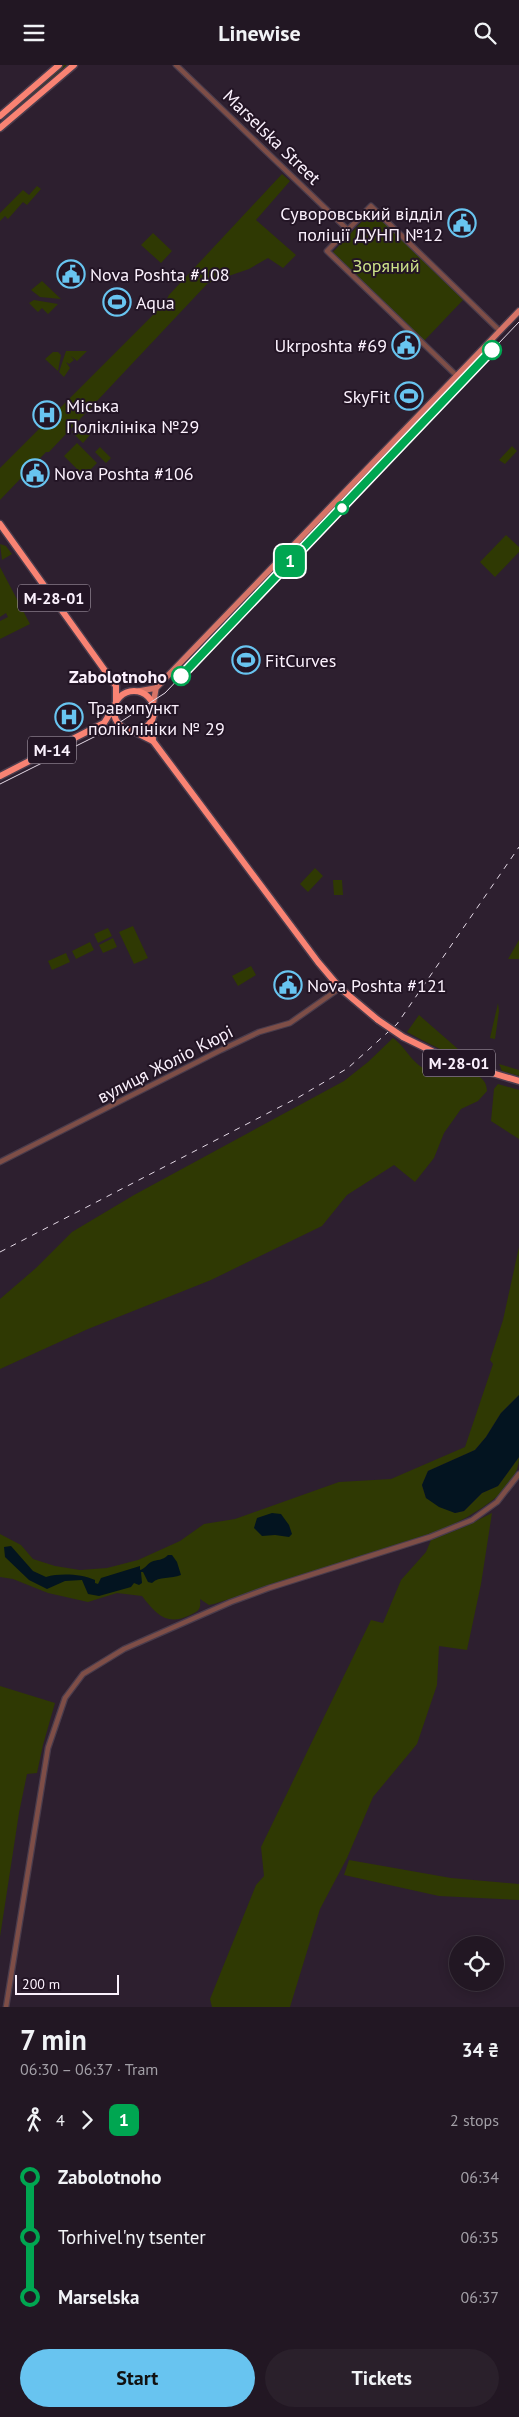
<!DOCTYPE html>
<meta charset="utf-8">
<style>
:root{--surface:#221723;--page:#2a202b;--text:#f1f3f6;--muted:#a29fa6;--line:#3f3641;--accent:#68c4f0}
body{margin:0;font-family:"PT Sans",sans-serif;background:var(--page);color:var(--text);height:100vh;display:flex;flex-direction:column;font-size:19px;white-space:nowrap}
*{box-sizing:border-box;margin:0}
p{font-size:16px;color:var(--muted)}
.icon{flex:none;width:28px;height:28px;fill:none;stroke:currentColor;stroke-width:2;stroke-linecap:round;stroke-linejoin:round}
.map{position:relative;height:1942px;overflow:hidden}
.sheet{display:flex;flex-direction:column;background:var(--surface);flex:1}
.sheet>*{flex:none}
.badge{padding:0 10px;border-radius:8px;font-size:18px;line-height:32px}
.tools{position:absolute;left:449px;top:1871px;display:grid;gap:10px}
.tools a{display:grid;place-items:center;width:55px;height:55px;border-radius:50%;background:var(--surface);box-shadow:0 2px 12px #0003,0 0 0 1px var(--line);font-size:25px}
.scale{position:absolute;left:15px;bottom:12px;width:104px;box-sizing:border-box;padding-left:5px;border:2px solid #fbf1fd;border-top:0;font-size:14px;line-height:18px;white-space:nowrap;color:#fbf1fd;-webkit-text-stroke:4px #231525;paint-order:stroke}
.map>.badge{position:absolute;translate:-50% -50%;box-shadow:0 0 0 2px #fff}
.legs{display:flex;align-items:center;gap:8px;height:55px;padding:0 20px;font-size:16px}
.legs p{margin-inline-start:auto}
.head{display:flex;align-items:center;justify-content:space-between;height:85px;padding:0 20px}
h1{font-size:28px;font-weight:800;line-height:38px}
.action{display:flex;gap:10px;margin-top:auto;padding:10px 20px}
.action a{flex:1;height:58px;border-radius:30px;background:var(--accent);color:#111;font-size:20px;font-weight:800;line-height:58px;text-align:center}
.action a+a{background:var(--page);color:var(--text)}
ul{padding:0 20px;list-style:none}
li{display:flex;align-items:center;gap:18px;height:60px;font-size:19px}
li i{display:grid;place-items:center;width:8px;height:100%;margin:0 6px;background:currentColor}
li i::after{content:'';width:12px;height:12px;margin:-6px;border:4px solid;border-radius:50%;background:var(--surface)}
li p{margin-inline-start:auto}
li:first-child i{background:linear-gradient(#0000 50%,currentColor 0)}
li:last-child i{background:linear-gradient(currentColor 50%,#0000 0)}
header{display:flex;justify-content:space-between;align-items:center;height:65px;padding:0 20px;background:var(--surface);font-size:22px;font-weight:800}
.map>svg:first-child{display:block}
.green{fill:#2f3903}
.water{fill:#031420}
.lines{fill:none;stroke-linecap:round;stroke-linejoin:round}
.minor-casing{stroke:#4a3c4c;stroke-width:7}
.major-casing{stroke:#4a3c4c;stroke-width:8}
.highway-casing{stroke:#4a3c4c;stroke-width:9}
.minor{stroke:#7e4e47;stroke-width:4.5}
.major{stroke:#d67467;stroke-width:5.5}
.highway{stroke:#f98373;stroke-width:6}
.tram{stroke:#e4d9e6;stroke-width:1}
.rail{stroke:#e4d9e6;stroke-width:1;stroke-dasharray:6 6;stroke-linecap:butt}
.highway-bridge-casing{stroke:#4a3c4c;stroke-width:9;stroke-linecap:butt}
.highway-bridge{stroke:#f98373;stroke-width:6}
.line-1-casing{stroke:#fff;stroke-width:11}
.line-1{stroke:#00a651;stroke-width:8}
.stop-1-dot{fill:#fff;stroke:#00a651;stroke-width:2.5}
.labels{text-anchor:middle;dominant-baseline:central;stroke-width:4;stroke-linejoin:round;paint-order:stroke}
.shield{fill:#231525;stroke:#baafbc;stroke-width:1}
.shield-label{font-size:16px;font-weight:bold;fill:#fbf1fd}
.street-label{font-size:18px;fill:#fbf1fd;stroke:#231525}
.poi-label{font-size:18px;fill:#fbf1fd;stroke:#231525;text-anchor:start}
.park-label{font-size:18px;fill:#cde389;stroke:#231525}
.stop-label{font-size:18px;font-weight:bold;fill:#fbf1fd;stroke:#231525;text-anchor:end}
</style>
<header><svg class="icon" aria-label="menu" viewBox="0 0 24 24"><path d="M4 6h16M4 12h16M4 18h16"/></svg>Linewise<svg class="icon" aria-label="search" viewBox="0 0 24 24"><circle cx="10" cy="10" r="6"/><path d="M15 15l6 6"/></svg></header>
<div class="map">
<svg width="519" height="1942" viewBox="0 0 519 1942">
<rect width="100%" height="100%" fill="#2d1f2f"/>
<path class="green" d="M63 0H67L13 47 11 45Z
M282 109 290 116 256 155 296 190 283 203 268 193 249 204 208 218 49 387H46L0 435V403L164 239 169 230Z
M37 121 41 124 27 140 23 137 8 154 5 151 0 156V148L23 125 29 130Z
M370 148H375L464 234 423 277 333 190V187Z
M153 168 172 186 161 198 141 180Z
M42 216 61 234 40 232 31 225Z
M34 235 58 239 48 249 42 243 38 247 29 238Z
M66 286H87L77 296 71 291 74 295 69 299 66 297 70 303 64 312 59 307Z
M53 287H58L61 290 58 306 45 294Z
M79 360 90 370 83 378 72 367Z
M77 378 97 398 84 411 64 391Z
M512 381 517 386 505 399 499 395Z
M100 382 111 393 106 398 95 387Z
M506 470 519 482V487L495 512 480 497Z
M0 479 6 481 12 489 2 495Z
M0 502 30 559 0 574V556L8 552 6 548 0 552Z
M315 803 323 811 308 827 300 819Z
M333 815H342L343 830H334Z
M133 861 148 893 134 899 119 867Z
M108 863 112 871 98 878 94 869Z
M113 873 117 882 103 888 99 880Z
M519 875V894H508Z
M90 877 94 885 76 894 72 886Z
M66 888 70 897 52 905 48 896Z
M251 901 256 910 238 921 232 911Z
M498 938 499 946 495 974 490 973Z
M419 950 458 984 457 986 490 997 485 999C457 994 431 980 407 967Z
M393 973C406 982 411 998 427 1005 443 1012 486 998 487 1026L478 1036 461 1044 444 1068 434 1093 415 1117 394 1100 347 1130 322 1161 211 1215 88 1264 0 1304V1234L36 1203 72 1167 134 1130 344 1016 368 997Z
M499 999 519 1005V1011L502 1006Z
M498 1019 519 1025V1074L491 1056 494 1024Z
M519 1182V1330L501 1348 486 1372 475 1385 428 1406 422 1420 426 1433 455 1448 464 1446 482 1428 498 1421 519 1392C519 1426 473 1449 447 1463L214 1539 209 1540 200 1534C201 1545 199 1546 188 1551 166 1561 155 1548 142 1531L117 1528 88 1537 48 1528 13 1514 0 1512V1469L21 1480 33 1494 55 1501 80 1505 107 1503 138 1495 180 1476 204 1459 235 1454 339 1417 391 1414 465 1382 493 1299 490 1295 503 1255Z
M492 1448 481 1519 467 1585 439 1581 437 1620 417 1679 373 1732 347 1793 320 1844 290 1942H212L210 1934 256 1820 264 1811 261 1782 371 1555 383 1558 401 1515 426 1487 431 1475 464 1462Z
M0 1621 55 1638 43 1680 37 1708 27 1709 19 1748 0 1872Z
M349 1795 451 1813 519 1819V1835L439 1831 344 1810Z"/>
<path class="water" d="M519 1330V1392L498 1421 482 1428 464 1446 455 1448 439 1442 426 1433 422 1420 428 1406 475 1385 486 1372 501 1348Z
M272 1448 281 1449 289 1460 292 1469 289 1472 275 1470 262 1471 254 1463 257 1453Z
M11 1481 33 1506 46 1512C60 1508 81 1509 95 1515V1518L98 1519 101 1513 140 1501V1505C145 1504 147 1499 151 1497 158 1494 162 1496 168 1490H172L177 1497 181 1510C171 1514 159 1511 152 1518L148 1517 143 1507H141L142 1518 139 1520 134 1518 131 1522 99 1531 88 1529 82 1515 65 1516 47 1524 29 1515 5 1492 4 1482Z"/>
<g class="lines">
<g class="minor-casing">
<path id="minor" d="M176 0 348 165
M457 311 327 186 371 141 500 266
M0 1097 221 985 259 967 290 958 340 923
M6 1942 48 1683 65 1633 83 1609 124 1584 231 1537 269 1523 430 1472 472 1455 497 1437 519 1409"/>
</g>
<g class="major-casing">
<path id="major" d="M139 626 156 623
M153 640 156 623 519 246"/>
</g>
<g class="highway-casing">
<path id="highway" d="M0 51 59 0
M0 63 74 0
M0 459 116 621V636
M114 646a20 20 0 1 1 40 0a20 20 0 1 1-40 0Z
M152 655 153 676
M131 665 153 676 318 897 340 923 378 955
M0 711 104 658 114 642
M403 972 452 996 519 1016"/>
</g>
<use href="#minor" class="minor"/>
<use href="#major" class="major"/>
<use href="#highway" class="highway"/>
<path class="tram" d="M0 719 108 665 165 628 519 257"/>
<path class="rail" d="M0 1187 299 1032 348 1003 397 959 519 782"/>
<g class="highway-bridge-casing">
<path id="highway-bridge" d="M378 955 403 972"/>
</g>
<use href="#highway-bridge" class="highway-bridge"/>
</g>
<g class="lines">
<g class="line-1-casing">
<path id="line-1" d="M181 611 492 285"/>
</g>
<use href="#line-1" class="line-1"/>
</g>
<defs>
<g id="civic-ring" transform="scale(1.4375)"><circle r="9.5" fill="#231525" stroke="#68c4f0" stroke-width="1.5"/><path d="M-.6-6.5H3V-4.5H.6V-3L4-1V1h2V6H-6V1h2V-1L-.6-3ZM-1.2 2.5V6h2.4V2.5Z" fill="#68c4f0"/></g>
<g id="stadium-ring" transform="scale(1.4375)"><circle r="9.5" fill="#231525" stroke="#68c4f0" stroke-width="1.5"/><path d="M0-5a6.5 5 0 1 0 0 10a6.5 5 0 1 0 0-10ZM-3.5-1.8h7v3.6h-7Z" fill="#68c4f0"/></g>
<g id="hospital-ring" transform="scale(1.4375)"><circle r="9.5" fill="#231525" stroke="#68c4f0" stroke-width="1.5"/><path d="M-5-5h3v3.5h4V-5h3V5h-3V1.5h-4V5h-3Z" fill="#68c4f0"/></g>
</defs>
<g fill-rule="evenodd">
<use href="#civic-ring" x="462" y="158"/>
<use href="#civic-ring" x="71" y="209"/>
<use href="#stadium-ring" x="117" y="237"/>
<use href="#civic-ring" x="406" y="280"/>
<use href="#stadium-ring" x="409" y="331"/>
<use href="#hospital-ring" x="47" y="350"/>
<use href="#civic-ring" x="35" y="408"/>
<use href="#stadium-ring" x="246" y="595"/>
<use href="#hospital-ring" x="69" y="652"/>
<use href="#civic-ring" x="288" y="920"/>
</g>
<g class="stop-1-dot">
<circle cx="492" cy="285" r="9"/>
<circle cx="342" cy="443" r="6"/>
<circle cx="181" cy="611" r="9"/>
</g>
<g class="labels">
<g class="shield">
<rect x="18" y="519.5" width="72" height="27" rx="4"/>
<rect x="28" y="671.5" width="48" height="27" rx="4"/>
<rect x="423" y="984.5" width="72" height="27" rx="4"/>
</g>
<g class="shield-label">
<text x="54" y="533">М-28-01</text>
<text x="52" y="685">М-14</text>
<text x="459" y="998">М-28-01</text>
</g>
<g class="street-label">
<text transform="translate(272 72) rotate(44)">Marselska Street</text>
<text transform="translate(165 999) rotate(-27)">вулиця Жоліо Кюрі</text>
</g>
<g class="poi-label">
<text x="443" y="148" text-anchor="end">Суворовський відділ<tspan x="443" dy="21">поліції ДУНП №12</tspan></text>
<text x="90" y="209">Nova Poshta #108</text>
<text x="136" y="237">Aqua</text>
<text x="387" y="280" text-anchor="end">Ukrposhta #69</text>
<text x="390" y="331" text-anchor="end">SkyFit</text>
<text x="66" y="340">Міська<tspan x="66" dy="21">Поліклініка №29</tspan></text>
<text x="54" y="408">Nova Poshta #106</text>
<text x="265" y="595">FitCurves</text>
<text x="88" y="642">Травмпункт<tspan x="88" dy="21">поліклініки № 29</tspan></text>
<text x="307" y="920">Nova Poshta #121</text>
</g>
<g class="park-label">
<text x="386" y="200">Зоряний</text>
</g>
<g class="stop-label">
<text x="167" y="611">Zabolotnoho</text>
</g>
</g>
</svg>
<div class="tools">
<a><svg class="icon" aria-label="locate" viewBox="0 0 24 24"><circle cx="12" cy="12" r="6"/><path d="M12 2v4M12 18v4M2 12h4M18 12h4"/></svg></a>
</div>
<div class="scale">200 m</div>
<b class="badge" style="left:290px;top:496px;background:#00a651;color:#fff">1</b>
</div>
<section class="sheet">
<div class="head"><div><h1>7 min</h1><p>06:30 – 06:37 · Tram</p></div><b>34 ₴</b></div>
<div class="legs"><svg class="icon" aria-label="walk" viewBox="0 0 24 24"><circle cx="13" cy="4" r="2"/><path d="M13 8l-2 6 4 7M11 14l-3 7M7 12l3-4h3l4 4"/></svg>4<svg class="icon" aria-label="forward" viewBox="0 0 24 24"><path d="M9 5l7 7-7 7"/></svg><b class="badge" style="background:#00a651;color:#fff">1</b><p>2 stops</p></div>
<ul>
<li><i style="color:#00a651"></i><b>Zabolotnoho</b><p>06:34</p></li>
<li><i style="color:#00a651"></i><span>Torhivel'ny tsenter</span><p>06:35</p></li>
<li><i style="color:#00a651"></i><b>Marselska</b><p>06:37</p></li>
</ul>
<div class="action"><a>Start</a><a>Tickets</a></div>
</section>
